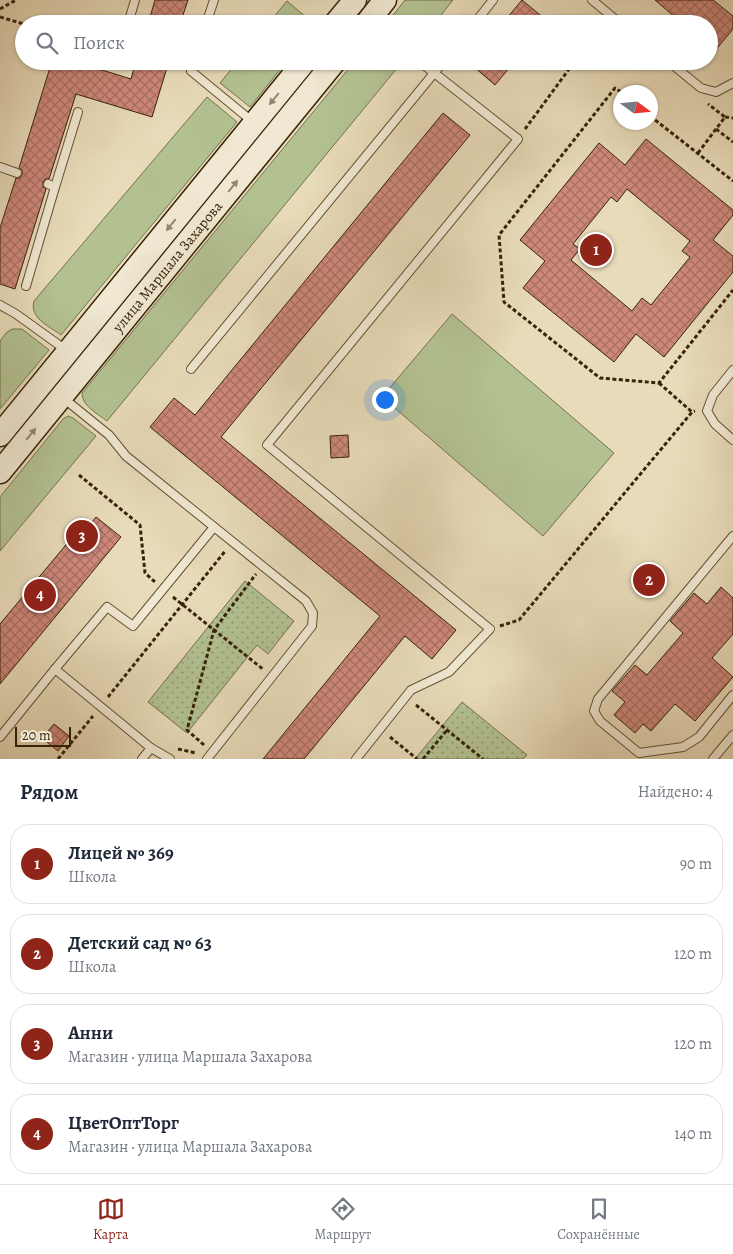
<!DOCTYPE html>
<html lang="ru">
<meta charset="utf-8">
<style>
body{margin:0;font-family:Alegreya,serif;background:#f2f2f3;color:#1f2937}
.compass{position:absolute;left:613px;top:85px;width:45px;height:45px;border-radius:50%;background:#fff;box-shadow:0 1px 4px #0004;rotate:105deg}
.scale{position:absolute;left:15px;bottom:12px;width:56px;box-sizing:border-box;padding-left:5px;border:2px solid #372409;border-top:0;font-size:14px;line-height:18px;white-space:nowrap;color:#372409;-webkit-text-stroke:4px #f0e8d2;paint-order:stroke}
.you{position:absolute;left:384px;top:399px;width:18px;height:18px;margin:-12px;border:4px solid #fff;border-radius:50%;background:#1a73e8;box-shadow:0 0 0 8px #1a73e833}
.badge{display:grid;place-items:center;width:32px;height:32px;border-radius:50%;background:#8f2418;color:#fff;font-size:16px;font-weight:700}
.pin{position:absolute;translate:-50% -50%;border:2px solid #fff;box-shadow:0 1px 5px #0006}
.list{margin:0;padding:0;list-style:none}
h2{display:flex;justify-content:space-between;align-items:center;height:65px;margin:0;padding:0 20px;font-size:21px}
h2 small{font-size:16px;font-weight:400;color:#747a83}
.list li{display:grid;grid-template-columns:32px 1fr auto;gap:15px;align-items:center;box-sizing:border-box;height:80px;margin:0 10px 10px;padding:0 10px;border:1px solid #e0e1e3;border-radius:20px}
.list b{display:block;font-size:19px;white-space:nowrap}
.list p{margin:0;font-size:16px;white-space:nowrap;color:#747a83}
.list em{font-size:16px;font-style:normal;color:#747a83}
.icon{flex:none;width:28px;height:28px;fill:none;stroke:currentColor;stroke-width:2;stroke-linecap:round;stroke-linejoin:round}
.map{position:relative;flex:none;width:733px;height:759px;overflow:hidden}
.search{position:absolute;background:#fff;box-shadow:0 1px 4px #0004;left:15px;right:15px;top:15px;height:55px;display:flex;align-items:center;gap:12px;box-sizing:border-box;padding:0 18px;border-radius:28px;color:#747a83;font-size:19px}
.sheet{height:425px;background:#fff}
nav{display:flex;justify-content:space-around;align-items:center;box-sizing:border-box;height:70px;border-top:1px solid #e0e1e3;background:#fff;font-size:14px;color:#747a83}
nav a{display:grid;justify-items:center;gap:2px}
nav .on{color:#8f2418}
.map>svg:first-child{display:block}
.green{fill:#b3c191;stroke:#75724d}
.park{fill:url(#park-dots);stroke:#75724d}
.building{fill:url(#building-cross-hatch);stroke:#372409;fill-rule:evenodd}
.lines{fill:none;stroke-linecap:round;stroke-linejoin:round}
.lane-casing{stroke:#635235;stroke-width:10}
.secondary-casing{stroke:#372409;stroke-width:25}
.path{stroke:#372409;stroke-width:3;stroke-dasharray:4 2.5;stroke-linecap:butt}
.lane{stroke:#f0e8d2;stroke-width:8}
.secondary{stroke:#f0e8d2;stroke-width:22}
.oneway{fill:#94866e}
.labels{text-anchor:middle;stroke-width:4.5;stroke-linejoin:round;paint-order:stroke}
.street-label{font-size:15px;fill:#372409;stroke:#f0e8d2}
</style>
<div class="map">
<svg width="733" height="759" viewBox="0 0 733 759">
<defs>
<pattern id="park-dots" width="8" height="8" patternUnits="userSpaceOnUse" patternTransform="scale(1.25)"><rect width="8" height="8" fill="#b3c191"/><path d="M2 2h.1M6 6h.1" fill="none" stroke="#929d75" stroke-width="1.8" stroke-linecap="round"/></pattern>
<pattern id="building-cross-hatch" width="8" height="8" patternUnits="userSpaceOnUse" patternTransform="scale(1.25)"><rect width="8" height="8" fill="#ce887b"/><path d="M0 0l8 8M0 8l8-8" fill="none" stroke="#a86f63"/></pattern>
</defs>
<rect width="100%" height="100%" fill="#e8dbb9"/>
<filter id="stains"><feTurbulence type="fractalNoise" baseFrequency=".004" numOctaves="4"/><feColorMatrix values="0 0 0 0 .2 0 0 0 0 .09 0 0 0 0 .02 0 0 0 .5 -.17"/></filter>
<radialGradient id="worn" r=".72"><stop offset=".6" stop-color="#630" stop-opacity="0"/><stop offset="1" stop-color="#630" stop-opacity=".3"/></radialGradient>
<g class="green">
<polygon points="405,0 453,0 434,24 391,24 390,19"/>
<polygon points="287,1 314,24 268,24"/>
<polygon points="238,61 287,61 250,107 220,83"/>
<path d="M355,61H403L107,421C98,414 82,406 82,393Z"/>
<path d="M207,97L237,122L61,335C49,326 29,318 34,301Z"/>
<polygon points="452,314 614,453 543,536 382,397"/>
<polygon points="12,329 22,329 49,350 0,409 0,341 6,333"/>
<polygon points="68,416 73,418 96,436 0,551 0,497 63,419"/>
</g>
<g class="park">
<polygon points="245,581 294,621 268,654 257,645 187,733 148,702"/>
<polygon points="462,702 527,755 523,759 415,759"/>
</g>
<g class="building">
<polygon points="155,0 188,0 180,24 148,24"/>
<polygon points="522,0 551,24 502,24"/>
<polygon points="655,0 713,0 733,16 733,29 709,58 709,24 683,24"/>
<polygon points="52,61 73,61 131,79 136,61 169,61 152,117 76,94 49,179 45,179 43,182 43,187 46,189 15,289 0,284 0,228 16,178 20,178 22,174 22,170 19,168"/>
<polygon points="467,61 515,61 495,85"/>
<polygon points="443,113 470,135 221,437 456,630 432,659 405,636 304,759 263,759 380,616 150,427 174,398 195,415"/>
<path d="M646,139L733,210V215L713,240L733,256V272L664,357L636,334L614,362L523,288L545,261L520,240L599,143L625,165ZM627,189L690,241L682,251L690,257L651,305L642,298L632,311L571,260L580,249L573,244L611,197L617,202Z"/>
<polygon points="348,435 349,457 331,458 330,436"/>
<polygon points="96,517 121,537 0,684 0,624 85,522 89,526"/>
<polygon points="721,587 733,598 733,634 712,658 733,677 695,721 675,704 651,731 643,724 635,733 614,715 625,702 612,691 635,665 647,675 683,633 670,621 694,593 707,604"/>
<polygon points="54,724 69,736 58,751 42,738"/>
</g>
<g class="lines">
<defs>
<g id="lane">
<polyline points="592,0 621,24"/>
<polyline points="128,24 135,0"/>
<polyline points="206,24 214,0"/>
<polyline points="474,24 493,0"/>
<polyline points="194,61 191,71 253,122"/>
<polyline points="668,61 701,88 716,92 733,83"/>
<polyline points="0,167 17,173"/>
<polyline points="48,184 55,187 78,112"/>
<polyline points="26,286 55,187"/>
<polyline points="0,305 16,314 66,350"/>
<polyline points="191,369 444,61"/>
<polyline points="733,370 713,395 707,411 715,424 733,440"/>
<polyline points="62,397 109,435 126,456 306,601 313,613 312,626 207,759"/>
<polyline points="733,536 598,699 594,711 600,721 639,753 683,747 699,737 733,695"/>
<polyline points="55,669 107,607 133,626 214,527"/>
<polyline points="0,737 55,669 151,748 170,759"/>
<polyline points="142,759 151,748"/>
<polyline points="356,759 411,690 449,672 490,629 267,445 518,139 419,61"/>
<polyline points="713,759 733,735"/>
</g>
<g id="secondary">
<polyline points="335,24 355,0"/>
<polyline points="366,24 385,0"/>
<polyline points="0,435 305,61"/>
<path id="s1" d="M0,472L335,61"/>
</g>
</defs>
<use href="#lane" class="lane-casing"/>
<use href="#secondary" class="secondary-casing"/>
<g class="path">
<polyline points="0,9 16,0"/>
<polyline points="0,17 24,24"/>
<polyline points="621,92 615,88 499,235 504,302 600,378 659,383 733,290"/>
<polyline points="650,116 733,181"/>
<polyline points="725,117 733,118"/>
<polyline points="525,129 575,61"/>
<polyline points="716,129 733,142"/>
<polyline points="698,153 725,117 708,104"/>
<polyline points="659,383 692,412"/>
<polyline points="79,475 140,525 145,573 155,582"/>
<polyline points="173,597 264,670"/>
<polyline points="500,626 519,620 692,412 695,411"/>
<polyline points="108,697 226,550"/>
<polyline points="416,705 483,759"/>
<polyline points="390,737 417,759"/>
<polyline points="204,745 187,730 214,630 256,574"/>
<polyline points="178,749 196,753"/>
<polyline points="58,759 93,716"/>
<polyline points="423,759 447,730"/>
</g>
<use href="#lane" class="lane"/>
<use href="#secondary" class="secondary"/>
</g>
<defs><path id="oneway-solid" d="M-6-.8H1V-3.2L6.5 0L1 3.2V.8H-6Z" transform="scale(1.25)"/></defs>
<g class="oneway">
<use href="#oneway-solid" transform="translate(274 99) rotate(129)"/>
<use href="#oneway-solid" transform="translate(233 186) rotate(-51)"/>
<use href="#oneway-solid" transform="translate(171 225) rotate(129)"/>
<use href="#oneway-solid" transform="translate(31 434) rotate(-51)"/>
</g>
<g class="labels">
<g class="street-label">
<text dy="5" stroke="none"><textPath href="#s1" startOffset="265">улица Маршала Захарова</textPath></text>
</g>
</g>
<rect width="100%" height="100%" filter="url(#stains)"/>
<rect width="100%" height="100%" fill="url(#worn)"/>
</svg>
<svg class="compass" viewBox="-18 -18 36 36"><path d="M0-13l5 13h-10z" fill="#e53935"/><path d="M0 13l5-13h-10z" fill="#747a83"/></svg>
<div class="scale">20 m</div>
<div class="you"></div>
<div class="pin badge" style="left:596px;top:250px">1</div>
<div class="pin badge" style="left:649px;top:580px">2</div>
<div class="pin badge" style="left:82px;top:536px">3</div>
<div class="pin badge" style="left:40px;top:595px">4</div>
<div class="search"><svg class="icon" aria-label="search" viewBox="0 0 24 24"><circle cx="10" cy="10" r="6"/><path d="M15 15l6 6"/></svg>Поиск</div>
</div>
<section class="sheet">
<h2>Рядом<small>Найдено: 4</small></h2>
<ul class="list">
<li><span class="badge">1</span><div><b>Лицей № 369</b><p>Школа</p></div><em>90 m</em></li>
<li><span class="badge">2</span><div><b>Детский сад № 63</b><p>Школа</p></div><em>120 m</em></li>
<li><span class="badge">3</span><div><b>Анни</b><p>Магазин · улица Маршала Захарова</p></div><em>120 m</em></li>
<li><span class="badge">4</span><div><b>ЦветОптТорг</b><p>Магазин · улица Маршала Захарова</p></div><em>140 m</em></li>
</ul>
</section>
<nav>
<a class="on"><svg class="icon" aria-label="map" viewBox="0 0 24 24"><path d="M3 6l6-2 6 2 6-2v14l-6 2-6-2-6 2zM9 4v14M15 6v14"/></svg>Карта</a>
<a><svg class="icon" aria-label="directions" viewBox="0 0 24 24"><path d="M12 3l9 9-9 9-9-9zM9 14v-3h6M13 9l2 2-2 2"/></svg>Маршрут</a>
<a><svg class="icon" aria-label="saved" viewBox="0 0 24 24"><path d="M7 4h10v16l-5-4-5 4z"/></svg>Сохранённые</a>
</nav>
